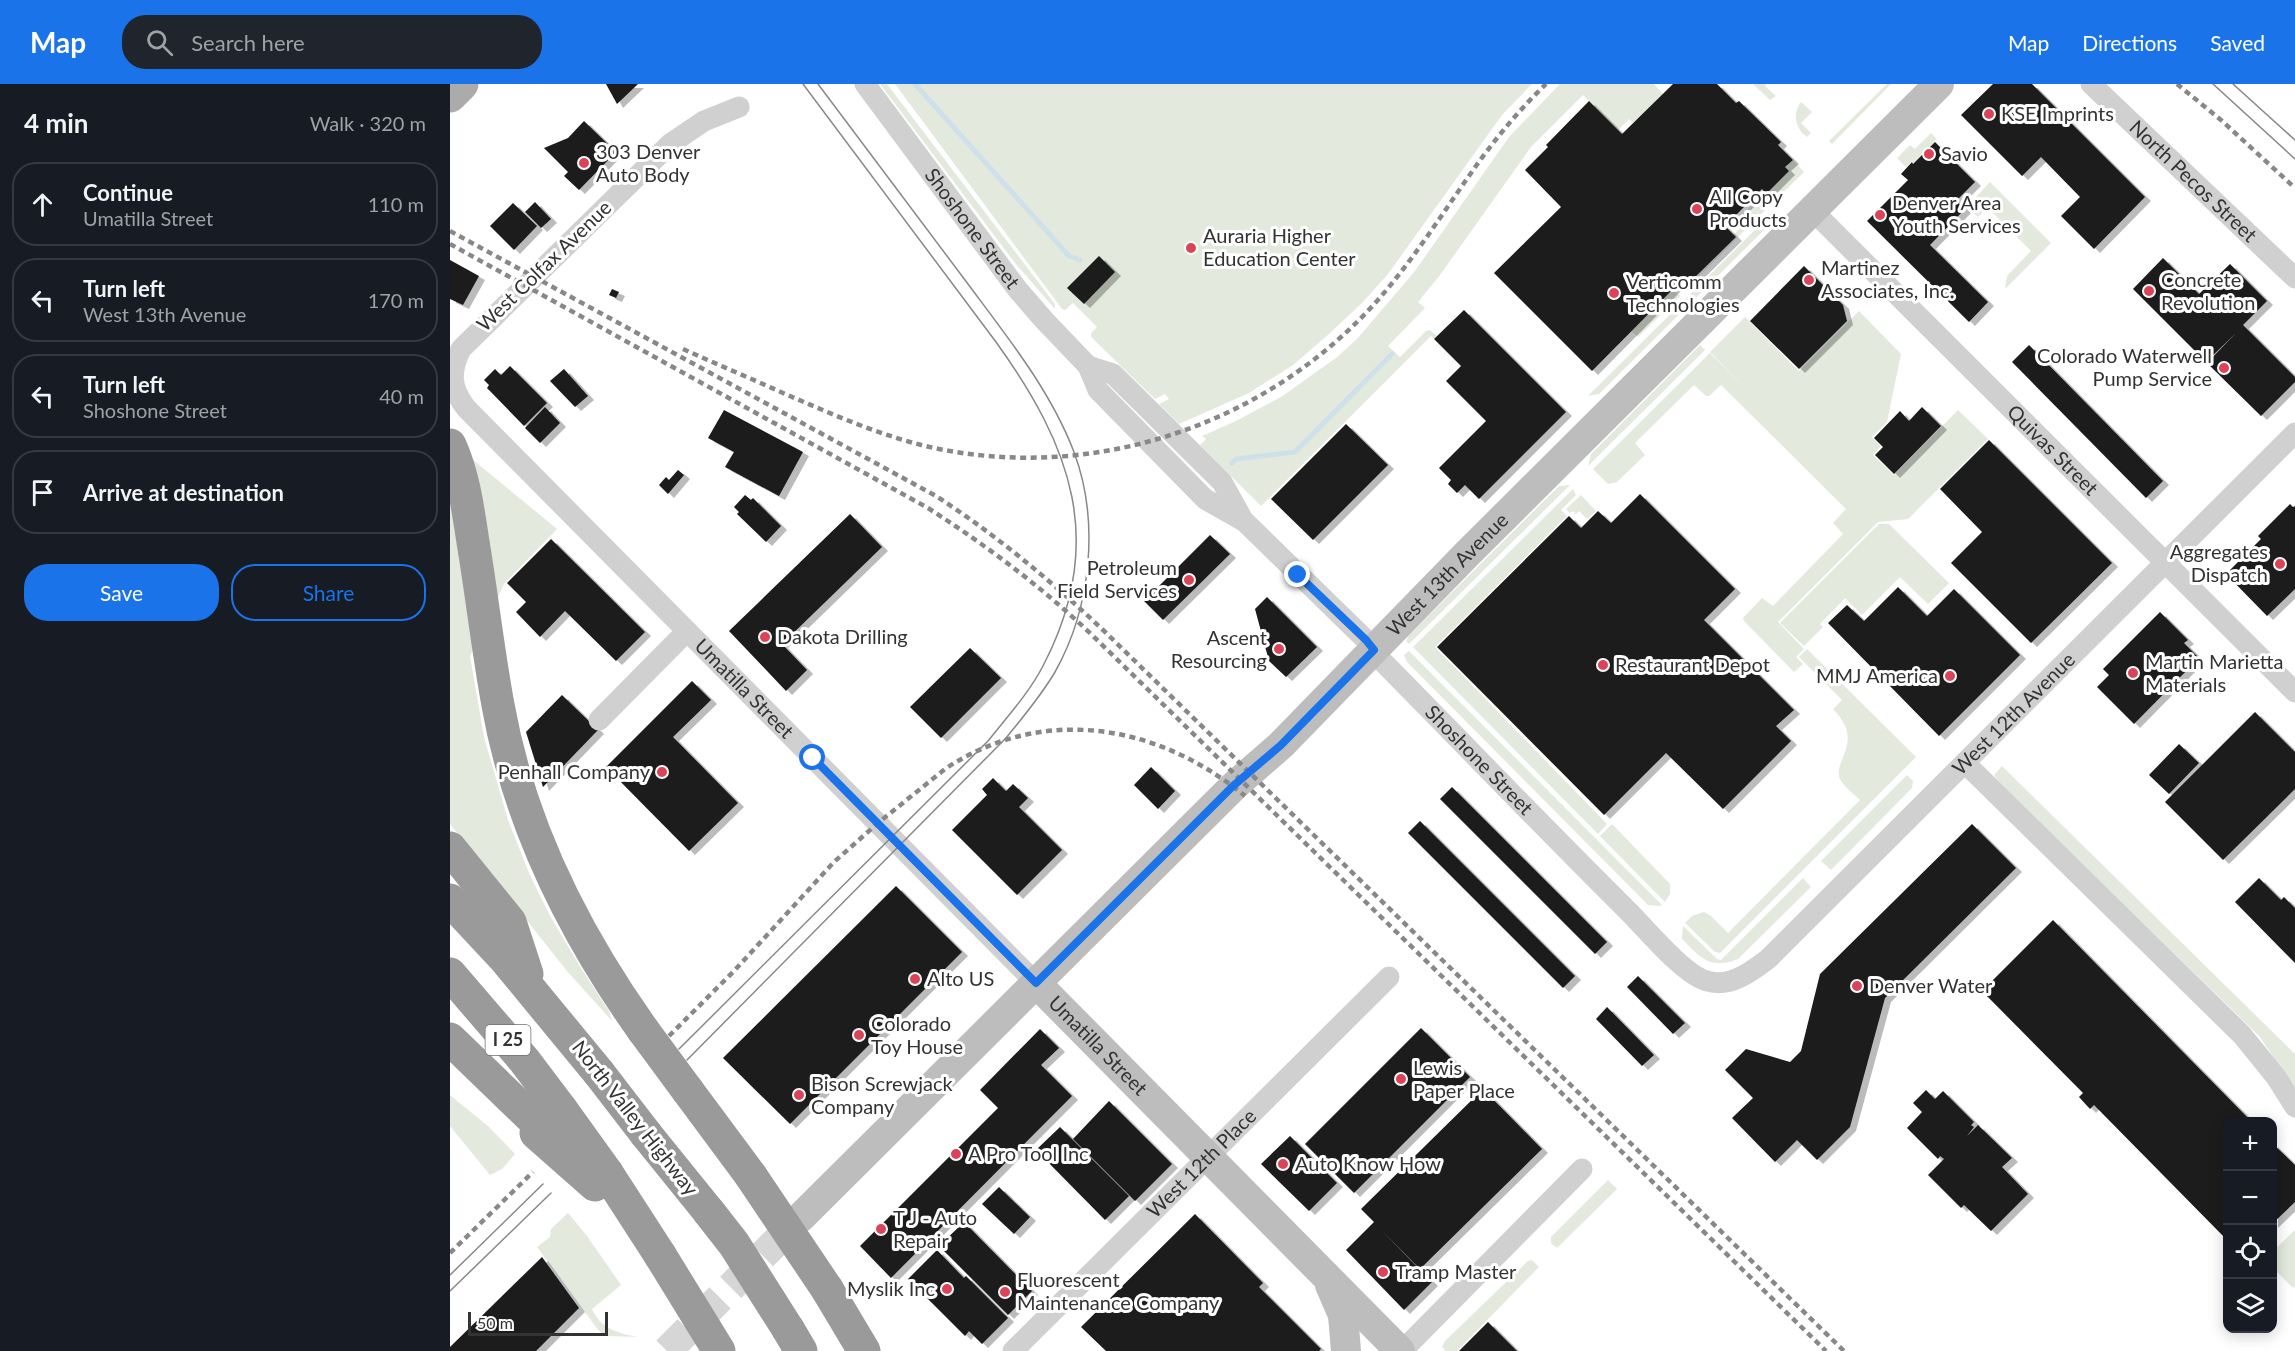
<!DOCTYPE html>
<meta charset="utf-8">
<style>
body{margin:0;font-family:Lato,sans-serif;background:#20242c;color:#f1f3f6}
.controls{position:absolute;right:18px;bottom:18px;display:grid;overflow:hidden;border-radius:12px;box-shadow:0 3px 15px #0003}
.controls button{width:54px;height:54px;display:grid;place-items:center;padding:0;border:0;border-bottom:2px solid #363941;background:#171b24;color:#f1f3f6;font:30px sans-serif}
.scale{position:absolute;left:18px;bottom:15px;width:140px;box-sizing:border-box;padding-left:6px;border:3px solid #333;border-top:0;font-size:16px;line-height:21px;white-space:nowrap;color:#333;-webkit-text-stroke:4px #fff;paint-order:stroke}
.stop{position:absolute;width:18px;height:18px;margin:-14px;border:4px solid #1a73e8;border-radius:50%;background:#fff}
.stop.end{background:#1a73e8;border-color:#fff;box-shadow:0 2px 6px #0008}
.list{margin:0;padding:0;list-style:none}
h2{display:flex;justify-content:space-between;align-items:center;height:78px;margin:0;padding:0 24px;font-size:26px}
h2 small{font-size:20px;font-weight:400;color:#9ea1a6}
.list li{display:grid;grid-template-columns:39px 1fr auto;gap:18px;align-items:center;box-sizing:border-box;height:84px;margin:0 12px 12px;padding:0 12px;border:2px solid #363941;border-radius:24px}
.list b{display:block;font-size:22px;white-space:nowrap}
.list p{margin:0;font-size:20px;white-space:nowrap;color:#9ea1a6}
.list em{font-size:20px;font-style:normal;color:#9ea1a6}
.actions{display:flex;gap:12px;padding:18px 24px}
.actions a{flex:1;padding:14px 0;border:2px solid #1a73e8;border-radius:24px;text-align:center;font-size:21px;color:#1a73e8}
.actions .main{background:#1a73e8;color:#fff}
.icon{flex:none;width:33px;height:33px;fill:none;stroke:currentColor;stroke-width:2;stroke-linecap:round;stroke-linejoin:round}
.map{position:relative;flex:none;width:1845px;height:1267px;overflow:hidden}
header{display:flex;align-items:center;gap:36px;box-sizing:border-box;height:84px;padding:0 30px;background:#1a73e8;color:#fff}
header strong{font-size:28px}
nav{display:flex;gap:33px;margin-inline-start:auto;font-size:21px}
.search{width:420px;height:54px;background:#20242c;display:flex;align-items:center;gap:15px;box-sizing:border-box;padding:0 21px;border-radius:24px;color:#9ea1a6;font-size:22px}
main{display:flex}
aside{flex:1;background:#171b24}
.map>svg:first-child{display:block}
.green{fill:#e3e9dd}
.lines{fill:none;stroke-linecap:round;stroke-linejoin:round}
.stream{stroke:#cee1ea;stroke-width:5}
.building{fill:#1a1a1a;filter:url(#shadow)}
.secondary-tunnel{stroke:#d6d6d6;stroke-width:30;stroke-dasharray:30 15;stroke-linecap:butt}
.street{stroke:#d0d0d0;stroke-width:21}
.secondary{stroke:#bdbdbd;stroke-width:30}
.primary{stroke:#ababab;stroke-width:33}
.highway{stroke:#9a9a9a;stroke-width:33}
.tram{stroke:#888;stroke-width:1.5}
.rail{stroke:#888;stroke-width:4.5;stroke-dasharray:6 4.5;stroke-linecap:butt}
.highway-bridge{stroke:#9a9a9a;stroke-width:33}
.route{stroke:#1a73e8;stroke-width:8}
.poi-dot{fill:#db4458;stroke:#fff;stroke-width:2}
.labels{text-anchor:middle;stroke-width:6;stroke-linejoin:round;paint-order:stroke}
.shield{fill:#fff;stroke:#707070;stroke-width:1.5}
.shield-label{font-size:18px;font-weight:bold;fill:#333}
.poi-label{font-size:20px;fill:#333;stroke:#fff;text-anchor:start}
.street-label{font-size:20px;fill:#333;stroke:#fff}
</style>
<header>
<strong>Map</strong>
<div class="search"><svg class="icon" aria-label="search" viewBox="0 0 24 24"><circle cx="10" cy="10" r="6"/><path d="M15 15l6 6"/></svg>Search here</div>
<nav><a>Map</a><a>Directions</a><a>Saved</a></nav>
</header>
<main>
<aside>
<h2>4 min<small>Walk · 320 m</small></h2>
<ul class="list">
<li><svg class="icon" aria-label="ahead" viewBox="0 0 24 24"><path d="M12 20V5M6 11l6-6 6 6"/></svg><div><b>Continue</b><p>Umatilla Street</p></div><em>110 m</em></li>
<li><svg class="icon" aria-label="left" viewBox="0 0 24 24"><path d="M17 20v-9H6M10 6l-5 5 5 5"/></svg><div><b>Turn left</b><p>West 13th Avenue</p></div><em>170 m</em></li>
<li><svg class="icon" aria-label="left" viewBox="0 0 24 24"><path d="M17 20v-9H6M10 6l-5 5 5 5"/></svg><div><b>Turn left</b><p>Shoshone Street</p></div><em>40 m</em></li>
<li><svg class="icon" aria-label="arrive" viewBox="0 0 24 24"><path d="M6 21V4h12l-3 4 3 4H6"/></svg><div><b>Arrive at destination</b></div></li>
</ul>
<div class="actions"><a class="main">Save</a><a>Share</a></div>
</aside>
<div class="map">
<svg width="1845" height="1267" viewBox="0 0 1845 1267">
<defs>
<filter id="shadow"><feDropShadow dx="6" dy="4" stdDeviation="0" flood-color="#0004"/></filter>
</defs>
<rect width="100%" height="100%" fill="#fff"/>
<g class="green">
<polygon points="430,0 437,0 605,220 605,225 565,179"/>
<polygon points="445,0 1082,0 1052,31 938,190 913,218 879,250 843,281 799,309 729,340 709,320 719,315 715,310 705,315 641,253 641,249 647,243 623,219 615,226 612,225"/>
<polygon points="1110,0 1204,0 1213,10 1183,39 1179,35 1168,46 1133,11 1081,63 990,191 968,218 975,224 938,262 950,273 976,247 980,246 987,252 984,255 981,252 811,422 750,361 756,355 752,352 786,337 831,313 886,274 907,255 965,187 1059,53"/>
<polygon points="1303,0 1316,0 1315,2 1326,12 1320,16"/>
<polygon points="1437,0 1441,0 1382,60 1379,57"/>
<path d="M1351,18L1362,28L1351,39L1361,49L1357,53C1345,44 1342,30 1351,18Z"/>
<polygon points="1481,49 1487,55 1463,79 1462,77 1456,83 1447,74 1460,61 1465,65"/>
<polygon points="1343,76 1354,88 1298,143 1289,134 1339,87 1335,83"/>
<polygon points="1540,98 1601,159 1555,205 1557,192 1581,167 1537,123 1528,133 1522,127 1526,113"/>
<polygon points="1317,134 1322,138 1149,310 1138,312"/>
<polygon points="1291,143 1295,146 1233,208 1226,202 1232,196 1238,201 1285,154 1283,151"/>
<polygon points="1223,205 1230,212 1188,253 1181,247"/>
<polygon points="1409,227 1451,270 1437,338 1422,353 1431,362 1423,371 1444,391 1508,326 1538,355 1458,435 1428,438 1328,538 1354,565 1346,573 1353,580 1344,588 1294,537 1293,534 1312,514 1323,522 1393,450 1383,439 1396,425 1271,301 1259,312 1256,312 1244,301 1185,359 1195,371 1167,398 1158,400 1143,385 1260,269 1298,307 1260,268 1295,233 1349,287"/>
<polygon points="1250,261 1255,266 1138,382 1141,370"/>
<polygon points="0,357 107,445 54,500 20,572 34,653 58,736 79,789 99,830 129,881 159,927 162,937 117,887 0,740"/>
<polygon points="1120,401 959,560 956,557 959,551 1109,402"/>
<polygon points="1123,405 1126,411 1111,426 1117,432 985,563 1157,740 1148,750 963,563"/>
<polygon points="1131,411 1146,427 1137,435 1129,427 1126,430 1123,427 1120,429 1116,425"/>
<polygon points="1429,440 1439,440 1499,499 1478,520 1450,493 1412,531 1395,514 1370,540 1373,543 1354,562 1330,539"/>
<path d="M1357,565L1466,673L1270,869L1265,868L1235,839L1242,832L1254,828L1261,832L1278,849L1410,716C1404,710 1394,703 1390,695C1382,676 1416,658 1383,625L1392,616L1349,573Z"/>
<polygon points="959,567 1212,821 1211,822 1198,821 957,578 954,571"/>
<polygon points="1552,682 1845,970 1845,1006 1810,953 1548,697 1544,691"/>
<polygon points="1457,691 1463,697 1462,704 1381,786 1371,777"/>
<polygon points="1162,740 1220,800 1220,810 1215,818 1150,752"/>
<path d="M1353,794L1361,803L1288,875C1260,886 1251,874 1232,855L1233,842L1267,875L1271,876Z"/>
<polygon points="0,1011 39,1043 65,1070 52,1085 40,1091 0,1042"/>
<polygon points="1158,1096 1167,1105 1107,1164 1101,1159 1101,1153"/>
<path d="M118,1129L137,1152L171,1201L142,1225C151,1245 169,1250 190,1253L156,1252L149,1247L87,1163L100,1153L101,1145Z"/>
<polygon points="1845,1146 1845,1202 1843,1204 1823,1184 1822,1168"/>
<polygon points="1082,1176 1089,1183 1007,1267 996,1267 992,1263 995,1257 1078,1177"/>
</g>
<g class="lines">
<g class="stream">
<polyline points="465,0 619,172 630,176"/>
<polyline points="782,379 786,375 845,368 942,270"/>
</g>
</g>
<g class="building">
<polygon points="156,0 188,0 167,20"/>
<polygon points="1223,0 1267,0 1286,19 1289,17 1331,58 1328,61 1343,76 1335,83 1339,87 1316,110 1312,105 1275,142 1286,153 1237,201 1232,196 1142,287 1044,189 1111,123 1075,86 1098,63 1096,61 1139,17 1172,50"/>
<polygon points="1543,0 1582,0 1695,113 1644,165 1611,132 1630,113 1591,73 1572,92 1511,31"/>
<polygon points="134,37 166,68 129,106 114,92 118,88 94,64 118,54"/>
<polygon points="1485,58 1525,98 1506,117 1515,125 1480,161 1538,218 1519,238 1417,137 1458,96 1451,90 1462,78 1463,80"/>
<polygon points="85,118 101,135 91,144 75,128"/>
<polygon points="63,119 87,142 64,166 40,142"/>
<polygon points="649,172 665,188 634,220 617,204"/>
<polygon points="1713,174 1749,210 1780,180 1817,217 1793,241 1845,293 1845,298 1811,332 1757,279 1786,249 1756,278 1683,205"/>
<polygon points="0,176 29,192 13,221 0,215"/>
<polygon points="1354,182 1393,221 1397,237 1349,285 1300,237"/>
<polygon points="162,205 169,208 166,214 159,211"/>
<polygon points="1014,226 1116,328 1029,415 1015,401 1007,409 998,400 1001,396 989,384 1036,337 996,297 1011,282 984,255"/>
<polygon points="1579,261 1713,397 1696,414 1562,278"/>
<polygon points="60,282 97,319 74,342 37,304 39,301 34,296 45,285 51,291"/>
<polygon points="114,285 138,312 125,323 100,297"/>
<polygon points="95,323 110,339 90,359 75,344"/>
<polygon points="1472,323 1491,342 1444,390 1425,371 1433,363 1424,354 1450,327 1459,337"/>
<polygon points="274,326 353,368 329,412 275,383 284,368 258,354"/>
<polygon points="896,340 938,381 863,456 821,415"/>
<polygon points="1539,356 1662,479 1581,559 1501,479 1532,448 1490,405"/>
<polygon points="228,386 234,391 218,410 209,401 216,393 219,396"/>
<polygon points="1190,410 1285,505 1254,536 1344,626 1326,642 1341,657 1273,725 1216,669 1154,731 987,563 1119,432 1131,444 1148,427 1161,439"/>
<polygon points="295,411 301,416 303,414 331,442 316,458 287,430 289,428 284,423"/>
<polygon points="1840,420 1843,423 1845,422 1845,505 1817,532 1776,490 1811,455 1808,452"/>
<polygon points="400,430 432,463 332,560 357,586 336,607 279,547"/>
<polygon points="760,451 780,470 713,536 694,517"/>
<polygon points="101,455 195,548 166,577 115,527 90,553 66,528 76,518 57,499"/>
<polygon points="1448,503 1477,532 1504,505 1570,571 1489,652 1378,539 1397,521 1414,537"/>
<polygon points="817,513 867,563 836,593 819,577 805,525"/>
<polygon points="1710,528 1738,556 1734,559 1749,574 1684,640 1647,603 1659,591 1653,585"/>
<polygon points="520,564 551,594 491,654 460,623"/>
<polygon points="242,597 261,616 223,653 288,719 239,767 156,683"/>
<polygon points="112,611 148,646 93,703 76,648"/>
<polygon points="1805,628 1845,668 1845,705 1773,776 1715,718"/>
<polygon points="1729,660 1749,679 1719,710 1699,691"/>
<polygon points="701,683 725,707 708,725 684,701"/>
<polygon points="543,694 556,707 563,700 578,714 569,723 612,766 567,811 502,746 537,711 532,705"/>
<polygon points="1002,703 1157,858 1145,870 990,715"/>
<polygon points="970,737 1125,892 1113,904 958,749"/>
<polygon points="1522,740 1566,784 1435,914 1400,1043 1367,1076 1347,1056 1325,1078 1282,1034 1303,1014 1275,986 1296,965 1340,978 1351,967 1370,890"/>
<polygon points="1809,794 1831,816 1834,813 1845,824 1845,879 1785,818"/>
<polygon points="446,802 512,868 340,1040 273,974"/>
<polygon points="1603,836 1802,1038 1778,1038 1778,1157 1644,1021 1640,1025 1629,1013 1633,1009 1532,907"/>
<polygon points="1188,892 1235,939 1223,950 1177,903"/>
<polygon points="1157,923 1204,971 1192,982 1146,935"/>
<polygon points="971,944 1020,993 904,1109 855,1060"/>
<polygon points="590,945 609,964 591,981 622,1012 441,1194 410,1162 548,1024 530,1006"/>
<polygon points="1033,1005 1092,1065 970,1185 931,1146 982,1198 954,1226 896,1166 924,1138 911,1125"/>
<polygon points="1476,1006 1485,1015 1493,1007 1524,1038 1521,1041 1524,1043 1517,1052 1528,1041 1562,1074 1552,1083 1578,1110 1541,1147 1514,1121 1511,1124 1478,1091 1494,1075 1490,1072 1488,1075 1457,1044 1472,1028 1463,1019"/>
<polygon points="659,1017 722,1080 685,1117 623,1055"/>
<polygon points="610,1043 679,1112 655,1136 586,1066"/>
<polygon points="840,1052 887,1099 859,1127 811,1080"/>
<polygon points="1822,1059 1845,1081 1845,1118 1822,1140"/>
<polygon points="549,1103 580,1133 564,1150 532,1120"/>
<polygon points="745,1130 813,1199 809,1203 871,1265 869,1267 656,1267 631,1243"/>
<polygon points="514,1138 582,1207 558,1231 489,1162"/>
<polygon points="487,1166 514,1194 516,1192 558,1234 532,1260 519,1247 515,1252 458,1195"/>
<polygon points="92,1173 129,1224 86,1267 0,1267 0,1263"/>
<polygon points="1038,1238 1067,1267 1009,1267"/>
</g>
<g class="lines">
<polyline class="secondary-tunnel" points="217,1267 352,1132"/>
<g class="street">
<path id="s1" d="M415,0L568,206L594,236L638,282L648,306L755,415L792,436"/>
<path id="s2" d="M1641,0L1845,194"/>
<path id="s3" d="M289,23L254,37L220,60L11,265C0,287 0,303 16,324L586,899"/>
<path id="s4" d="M1362,126L1845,608"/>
<path id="s5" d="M638,282L663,290L772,398L793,436L916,556L933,578C1015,661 1096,746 1179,828C1197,846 1234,891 1257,897C1280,904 1301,888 1318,875L1845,349"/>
<polyline points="149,636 237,547"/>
<polyline points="1515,679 1792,951 1826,993 1845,1023"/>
<path id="s6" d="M563,1267L939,893"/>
<polyline points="952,1267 1132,1085"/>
</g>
<g class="secondary">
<path id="s7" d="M586,899L950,1267"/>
<path id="s8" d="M352,1132L784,702L831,661L1017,470L1489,0"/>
<polyline points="880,1201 893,1231 896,1267"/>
</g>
<polyline class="primary" points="0,12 12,0"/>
<g class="highway">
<path d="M0,361C14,392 18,426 23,458C32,512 38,567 48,621C69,739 124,849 193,946"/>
<polyline points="0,764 60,838 77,890"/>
<polyline points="0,816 55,875 149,989"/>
<polyline points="0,890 74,976 111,1025"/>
<polyline points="0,955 92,1044"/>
<polyline points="238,1007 301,1092"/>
<polyline points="196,1050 259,1128"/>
<polyline points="157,1089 210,1171"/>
<polyline points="377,1205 414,1267"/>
<polyline points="338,1245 351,1267"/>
</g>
<g class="tram">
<polyline points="1763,0 1845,75"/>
<polyline points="1783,0 1845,56"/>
<path d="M229,965L538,657C557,633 580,608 594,580C657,458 621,362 546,258L353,0"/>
<path d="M237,976L556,654C573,633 591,612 605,588C641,524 650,438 624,368C600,305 555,250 515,196C466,131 417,65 368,0"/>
<polyline points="0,1191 93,1100"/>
<polyline points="0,1207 101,1109"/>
</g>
<g class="rail">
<polyline points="1727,0 1771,36 1845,104"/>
<path d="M0,147L486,412C546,451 600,496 652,545L1394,1267"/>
<path d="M0,160L478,424C537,462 592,503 642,551L1376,1267"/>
<path d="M233,265C266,280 300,294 333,309C384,331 435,354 489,365C650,397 818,339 927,217C966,173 997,122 1031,75C1051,48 1072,23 1096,0"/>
<path d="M219,952L284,887L384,778L428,739L495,685C593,620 708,640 795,712"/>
<polyline points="0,1169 83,1088"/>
</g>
<g class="highway-bridge">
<polyline points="193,946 238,1007"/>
<polyline points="149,989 196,1050"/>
<polyline points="111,1025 157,1089"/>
<polyline points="86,1049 145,1101"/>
<polyline points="301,1092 377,1205"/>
<polyline points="259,1128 284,1160 338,1245"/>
<polyline points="210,1171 269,1267"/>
</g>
</g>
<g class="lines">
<polyline class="route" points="363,674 586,899 783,702 831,661 924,566 916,556 848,491"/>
</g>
<g class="poi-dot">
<circle cx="1539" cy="30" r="6"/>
<circle cx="1479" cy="70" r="6"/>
<circle cx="134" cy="79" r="6"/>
<circle cx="1247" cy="125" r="6"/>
<circle cx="1430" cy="131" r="6"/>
<circle cx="741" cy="164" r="6"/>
<circle cx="1359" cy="196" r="6"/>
<circle cx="1699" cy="207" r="6"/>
<circle cx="1164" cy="209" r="6"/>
<circle cx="1774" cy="284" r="6"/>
<circle cx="1830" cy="480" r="6"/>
<circle cx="739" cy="496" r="6"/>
<circle cx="315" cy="553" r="6"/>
<circle cx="829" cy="565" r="6"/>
<circle cx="1153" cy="581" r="6"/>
<circle cx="1683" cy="589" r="6"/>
<circle cx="1500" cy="592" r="6"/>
<circle cx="212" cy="688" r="6"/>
<circle cx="465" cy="895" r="6"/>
<circle cx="1407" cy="902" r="6"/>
<circle cx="409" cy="951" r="6"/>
<circle cx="951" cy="995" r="6"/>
<circle cx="349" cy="1011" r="6"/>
<circle cx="506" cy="1070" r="6"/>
<circle cx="833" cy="1080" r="6"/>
<circle cx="431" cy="1145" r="6"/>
<circle cx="933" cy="1188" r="6"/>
<circle cx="497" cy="1205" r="6"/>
<circle cx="555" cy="1208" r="6"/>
</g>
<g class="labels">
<rect class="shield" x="35.5" y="941" width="45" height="30" rx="4.5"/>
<g class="shield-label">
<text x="58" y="962">I 25</text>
</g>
<g class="poi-label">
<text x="1551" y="37">KSE Imprints</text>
<text x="146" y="75">303 Denver<tspan x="146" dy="23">Auto Body</tspan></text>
<text x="1491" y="77">Savio</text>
<text x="1259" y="120">All Copy<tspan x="1259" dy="23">Products</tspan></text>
<text x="1442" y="126">Denver Area<tspan x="1442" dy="23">Youth Services</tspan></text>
<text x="753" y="159">Auraria Higher<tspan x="753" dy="23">Education Center</tspan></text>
<text x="1371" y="191">Martinez<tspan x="1371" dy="23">Associates, Inc.</tspan></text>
<text x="1711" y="203">Concrete<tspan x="1711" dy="23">Revolution</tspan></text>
<text x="1176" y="205">Verticomm<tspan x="1176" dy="23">Technologies</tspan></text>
<text x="1762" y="279" text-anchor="end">Colorado Waterwell<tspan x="1762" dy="23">Pump Service</tspan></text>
<text x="1818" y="475" text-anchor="end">Aggregates<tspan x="1818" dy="23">Dispatch</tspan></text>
<text x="727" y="491" text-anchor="end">Petroleum<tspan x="727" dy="23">Field Services</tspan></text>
<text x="327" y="560">Dakota Drilling</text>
<text x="817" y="561" text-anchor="end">Ascent<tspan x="817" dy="23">Resourcing</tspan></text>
<text x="1695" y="585">Martin Marietta<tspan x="1695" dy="23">Materials</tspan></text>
<text x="1165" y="588">Restaurant Depot</text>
<text x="1488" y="599" text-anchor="end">MMJ America</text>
<text x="200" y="695" text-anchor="end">Penhall Company</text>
<text x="477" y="902">Alto US</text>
<text x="1419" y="909">Denver Water</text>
<text x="421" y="947">Colorado<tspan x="421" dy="23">Toy House</tspan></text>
<text x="963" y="991">Lewis<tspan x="963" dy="23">Paper Place</tspan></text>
<text x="361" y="1007">Bison Screwjack<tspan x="361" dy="23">Company</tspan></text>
<text x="518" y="1077">A Pro Tool Inc</text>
<text x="845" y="1087">Auto Know How</text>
<text x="443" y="1141">T J - Auto<tspan x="443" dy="23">Repair</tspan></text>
<text x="945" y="1195">Tramp Master</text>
<text x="567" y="1203">Fluorescent<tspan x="567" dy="23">Maintenance Company</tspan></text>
<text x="485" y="1212" text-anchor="end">Myslik Inc</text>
</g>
<g class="street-label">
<text dy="7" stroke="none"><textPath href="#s2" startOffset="141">North Pecos Street</textPath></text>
<text dy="7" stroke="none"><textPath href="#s1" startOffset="180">Shoshone Street</textPath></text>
<text transform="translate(94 182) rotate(-44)" y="7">West Colfax Avenue</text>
<text dy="7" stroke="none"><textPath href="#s4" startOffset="340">Quivas Street</textPath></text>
<text dy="7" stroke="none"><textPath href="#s8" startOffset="910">West 13th Avenue</textPath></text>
<text dy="7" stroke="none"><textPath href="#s3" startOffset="830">Umatilla Street</textPath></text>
<text dy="7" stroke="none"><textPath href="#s5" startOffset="1293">West 12th Avenue</textPath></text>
<text dy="7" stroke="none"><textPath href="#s5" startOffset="560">Shoshone Street</textPath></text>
<text dy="7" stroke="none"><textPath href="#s7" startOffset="88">Umatilla Street</textPath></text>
<text transform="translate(185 1034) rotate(52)" y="7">North Valley Highway</text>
<text dy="7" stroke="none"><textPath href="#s6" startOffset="266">West 12th Place</textPath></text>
</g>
</g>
</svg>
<div class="controls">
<button>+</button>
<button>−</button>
<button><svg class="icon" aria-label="locate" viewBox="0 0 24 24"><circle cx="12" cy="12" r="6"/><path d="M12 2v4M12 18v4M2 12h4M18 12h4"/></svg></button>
<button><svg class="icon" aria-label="layers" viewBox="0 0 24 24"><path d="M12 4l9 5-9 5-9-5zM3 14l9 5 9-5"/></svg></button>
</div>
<div class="scale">50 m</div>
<div class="stop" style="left:363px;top:674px"></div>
<div class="stop end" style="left:848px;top:491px"></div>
</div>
</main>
